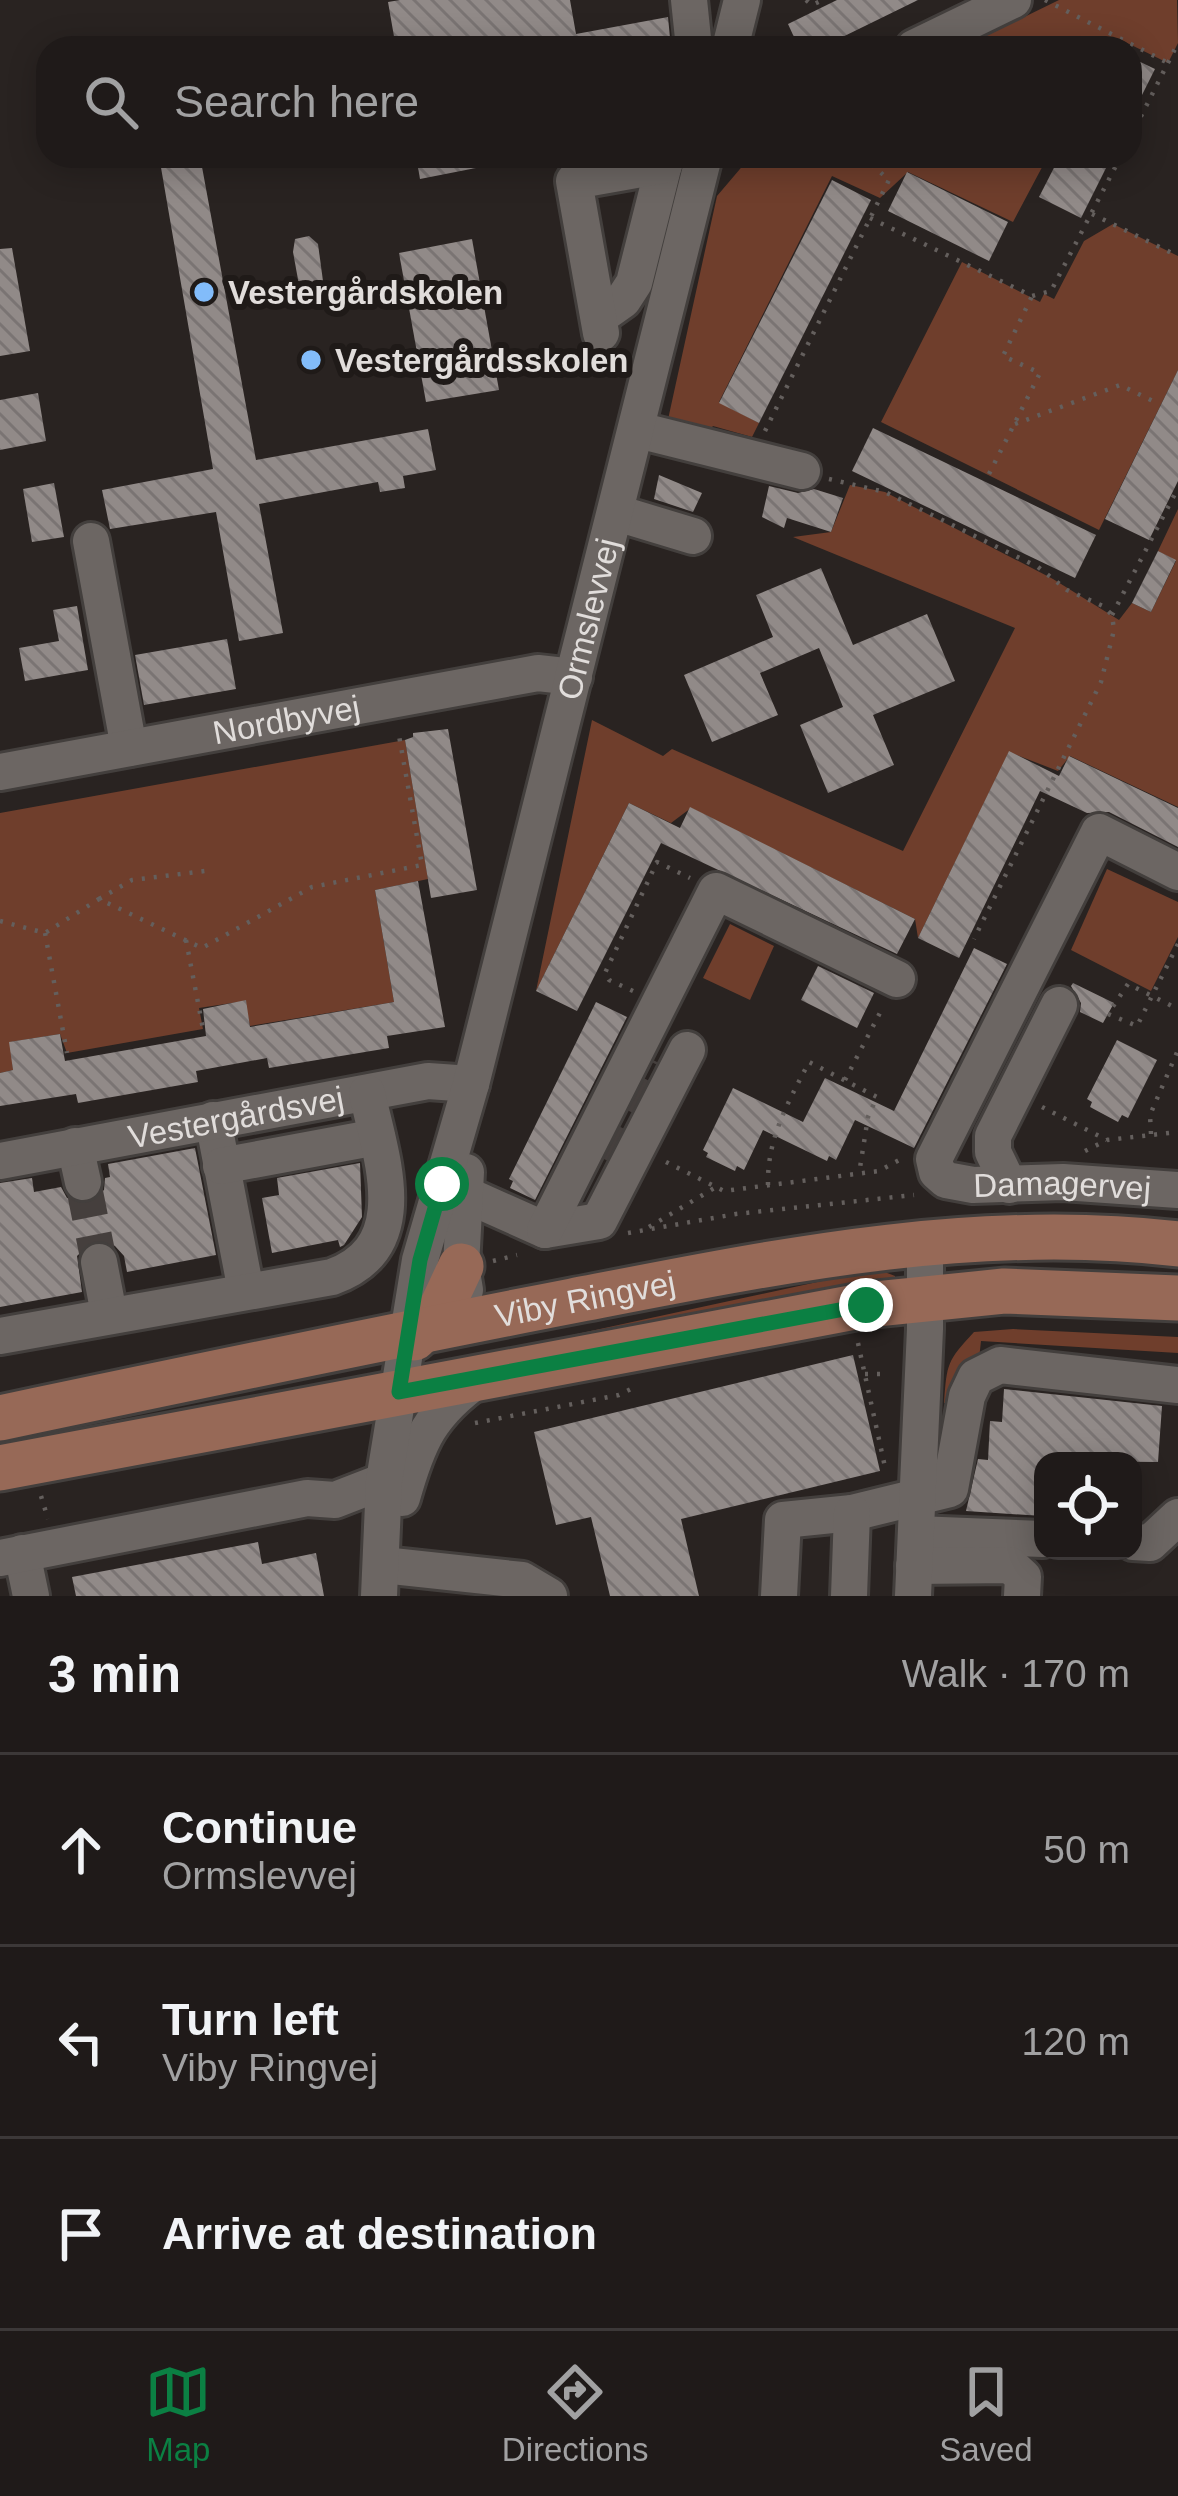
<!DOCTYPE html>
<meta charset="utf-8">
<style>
body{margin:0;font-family:Arial,sans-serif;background:#272322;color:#f1f3f6}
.controls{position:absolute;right:36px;bottom:36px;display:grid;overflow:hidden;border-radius:24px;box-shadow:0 6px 30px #0003}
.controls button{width:108px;height:108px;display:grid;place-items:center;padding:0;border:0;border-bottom:3px solid #3c3838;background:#1f1a19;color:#f1f3f6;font:60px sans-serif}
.stop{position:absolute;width:36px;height:36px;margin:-27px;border:9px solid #0b8043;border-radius:50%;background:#fff}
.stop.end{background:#0b8043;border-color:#fff;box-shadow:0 3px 12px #0008}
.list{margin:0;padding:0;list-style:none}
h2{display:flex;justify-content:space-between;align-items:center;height:156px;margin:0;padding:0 48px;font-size:51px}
h2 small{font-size:39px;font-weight:400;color:#a1a1a2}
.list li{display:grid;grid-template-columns:78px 1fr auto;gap:36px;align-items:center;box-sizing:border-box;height:192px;padding:0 48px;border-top:3px solid #3c3838}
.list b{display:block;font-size:45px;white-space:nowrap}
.list p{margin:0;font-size:39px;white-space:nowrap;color:#a1a1a2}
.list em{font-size:39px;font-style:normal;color:#a1a1a2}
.icon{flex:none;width:66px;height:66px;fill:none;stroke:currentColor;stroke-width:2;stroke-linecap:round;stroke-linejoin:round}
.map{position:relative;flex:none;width:1178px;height:1596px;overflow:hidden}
.search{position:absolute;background:#1f1a19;box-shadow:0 6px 30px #0003;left:36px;right:36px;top:36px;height:132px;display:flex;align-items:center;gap:30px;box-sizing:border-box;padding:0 42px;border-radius:36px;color:#a1a1a2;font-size:45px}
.sheet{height:732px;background:#1f1a19}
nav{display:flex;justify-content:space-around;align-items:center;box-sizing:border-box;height:168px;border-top:3px solid #3c3838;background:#1f1a19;font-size:33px;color:#a1a1a2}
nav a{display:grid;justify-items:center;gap:6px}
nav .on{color:#0b8043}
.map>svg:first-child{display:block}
.green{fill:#6f3e2c}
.building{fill:url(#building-back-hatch)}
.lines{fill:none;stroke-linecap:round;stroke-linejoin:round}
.minor-tunnel{stroke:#453f3d;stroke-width:36;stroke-dasharray:36 18;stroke-linecap:butt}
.minor-casing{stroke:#433f3d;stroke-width:42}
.major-casing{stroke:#433f3d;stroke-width:51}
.path{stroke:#645f5d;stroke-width:4.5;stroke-dasharray:3 9;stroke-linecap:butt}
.minor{stroke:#6c6663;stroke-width:36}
.major{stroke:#976957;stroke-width:45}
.route{stroke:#0b8043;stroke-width:15}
.poi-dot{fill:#82bcfa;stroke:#1f1a18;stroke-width:4.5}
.labels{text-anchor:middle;stroke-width:12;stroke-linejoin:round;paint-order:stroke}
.poi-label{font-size:33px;font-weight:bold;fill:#e1dddb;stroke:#1f1a18;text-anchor:start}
.street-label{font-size:33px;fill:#e1dddb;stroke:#1f1a18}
</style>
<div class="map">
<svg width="1178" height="1596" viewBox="0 0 1178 1596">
<defs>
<pattern id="building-back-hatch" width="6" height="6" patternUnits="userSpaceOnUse" patternTransform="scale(3)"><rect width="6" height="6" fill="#918a88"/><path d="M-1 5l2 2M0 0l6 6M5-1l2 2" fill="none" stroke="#7a7473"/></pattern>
</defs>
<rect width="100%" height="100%" fill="#292321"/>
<g class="green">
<polygon points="1059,0 1177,0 1178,43 1168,63 1119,39 1114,48 961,48"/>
<polygon points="751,156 1048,156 1013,222 908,172 880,198 832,176 719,402 759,423 752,437 713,426 707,433 667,424 717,196"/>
<polygon points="1113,224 1178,256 1178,370 1099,530 881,422 962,262 1040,302 1044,294 1054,299 1084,241"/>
<polygon points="850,485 885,492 1053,579 1119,620 1132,603 1151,612 1176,561 1158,551 1178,509 1178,807 1070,756 1058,771 1009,752 918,938 915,919 691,808 671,823 629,803 536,991 592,720 663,756 672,749 903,851 1015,628 793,537 831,532"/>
<polygon points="405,740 428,879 375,890 394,1002 250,1026 245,1001 199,1008 203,1029 67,1053 60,1034 10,1042 13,1070 0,1073 0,813"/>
<polygon points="1107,869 1178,902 1178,937 1151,991 1071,950"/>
<polygon points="730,924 774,946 750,1000 703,978"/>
<polygon points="877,1269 895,1276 895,1282 513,1354 512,1348"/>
<path d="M1013,1329L1178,1337V1353L981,1341L979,1359L949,1403H944C947,1363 947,1361 974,1332Z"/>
</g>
<g class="building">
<polygon points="400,0 570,0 576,34 668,17 671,48 396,48 388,2"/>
<polygon points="837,0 918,0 820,48 799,48 788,24"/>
<polygon points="1130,57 1155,69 1130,119"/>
<polygon points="159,156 200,156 256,460 428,429 436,470 403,476 405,488 380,492 378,482 259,504 283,633 239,641 216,512 110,529 102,490 213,469"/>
<polygon points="416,156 480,156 481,167 420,179"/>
<polygon points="1060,156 1112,156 1081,218 1039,197"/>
<polygon points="907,172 1008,222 989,261 888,211"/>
<polygon points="832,180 871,200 759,423 719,403"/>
<polygon points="309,236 318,244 323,281 320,291 308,294 299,285 293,252 295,239"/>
<polygon points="472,239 499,390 426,402 399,253"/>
<polygon points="12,248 30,351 0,356 0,249"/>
<polygon points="1178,370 1178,481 1149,540 1105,519"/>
<polygon points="38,393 46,441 0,450 0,400"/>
<polygon points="873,428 1096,535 1075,578 852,471"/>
<polygon points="659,475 702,493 693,512 654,499"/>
<polygon points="54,483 64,537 32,542 23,489"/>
<polygon points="769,486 798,493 814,489 843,498 831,532 787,518 784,528 762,517"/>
<polygon points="1158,551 1176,560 1151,612 1132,603"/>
<polygon points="821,568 853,645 927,614 955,681 873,715 894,765 828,793 800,725 843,707 819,648 760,673 778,715 712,742 684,675 773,637 756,595"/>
<polygon points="77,606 88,670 25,681 19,648 59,641 53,610"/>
<polygon points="227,639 236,689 144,705 135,655"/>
<polygon points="448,729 477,890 431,898 405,740 413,737 413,733"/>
<polygon points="1009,751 1059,776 1069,756 1178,808 1178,847 1109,812 1087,813 1040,791 959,958 918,938"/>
<polygon points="629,803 680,828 690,807 915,919 897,954 661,843 577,1011 536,991"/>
<polygon points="418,881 445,1027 387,1036 389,1048 269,1068 267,1058 196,1071 198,1082 78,1103 76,1094 0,1106 0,1073 13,1070 9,1042 60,1034 65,1061 206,1036 203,1009 246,1000 250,1027 394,1002 375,890"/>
<polygon points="974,948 1007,964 914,1148 855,1120 836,1160 829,1156 827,1161 763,1130 744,1170 737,1166 735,1171 706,1157 708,1153 703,1150 733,1088 803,1122 825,1078 894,1111"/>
<polygon points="818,966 874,993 857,1028 801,1000"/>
<polygon points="1073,983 1114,1003 1103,1023 1080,1012 1081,1003 1071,986"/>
<polygon points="596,1002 627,1017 535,1200 510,1188 513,1181 509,1179"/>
<polygon points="1117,1040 1157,1060 1128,1118 1122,1115 1118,1122 1090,1107 1092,1102 1087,1099"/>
<polygon points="195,1148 216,1255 127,1272 124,1256 115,1246 105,1240 94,1240 77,1256 82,1292 0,1307 0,1183 32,1178 34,1192 61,1187 67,1198 87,1204 104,1190 105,1178 110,1177 108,1164"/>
<polygon points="360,1163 362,1217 344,1245 340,1247 338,1240 272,1253 262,1198 279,1195 277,1178"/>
<polygon points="853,1355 880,1471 681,1519 699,1596 610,1596 591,1517 556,1525 534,1432"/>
<polygon points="1004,1389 1162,1406 1158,1462 1043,1461 1043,1516 966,1511 978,1459 988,1460 990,1421 1002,1422"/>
<polygon points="258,1542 262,1564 316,1553 324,1596 76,1596 72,1577"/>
</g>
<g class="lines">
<g class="minor-tunnel">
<polyline points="602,1158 651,1059"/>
<polyline points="83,1182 99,1262"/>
</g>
<defs>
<g id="minor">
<polyline points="689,0 694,48"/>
<polyline points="730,48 742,0"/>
<polyline points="914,48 1013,0"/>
<polyline points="599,317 623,300 634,283 666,156"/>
<polyline points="601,333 574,181 664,165"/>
<polyline points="638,430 802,471"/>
<polyline points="617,513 693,536"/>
<polyline points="91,541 129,748"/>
<path id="s1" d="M0,772L538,673L574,677"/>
<path id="s2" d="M1178,872L1099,832L934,1159L937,1172L946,1180L973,1185L1063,1182L1178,1190"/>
<polyline points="213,1120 246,1291"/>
<polyline points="75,1146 83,1182"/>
<path id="s3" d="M0,1161L428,1081L471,1084"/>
<polyline points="221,1166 377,1137"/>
<polyline points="442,1184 545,1230 599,1221 687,1050"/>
<polyline points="1009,1185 993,1152 993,1136 1059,1005"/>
<polyline points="545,1230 716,891 897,979"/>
<polyline points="99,1262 109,1314"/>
<polyline points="465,1290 461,1266 466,1172"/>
<path d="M0,1336L332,1277C416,1247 381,1158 367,1093"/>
<path d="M402,1498C418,1441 430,1413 480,1378"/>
<polyline points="916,1534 1043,1539"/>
<polyline points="1133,1542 1150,1543 1178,1517"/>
<polyline points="22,1553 31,1596"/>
<polyline points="0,1558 307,1498 335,1500 384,1481"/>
<polyline points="383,1565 522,1580 549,1596"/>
<polyline points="914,1566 1010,1565 1023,1577 1022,1596"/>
<path id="s4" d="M379,1596L384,1481L420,1260L471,1084L704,156"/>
<polyline points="779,1596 783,1520 852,1513 950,1489 967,1396 976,1377 1000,1365 1178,1385"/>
<polyline points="849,1596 852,1513"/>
<polyline points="913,1596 925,1329 925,1241"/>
</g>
<g id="major">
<polyline points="414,1338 439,1313 461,1266"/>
<path id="s5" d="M0,1418C190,1378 381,1338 572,1301C773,1262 973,1220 1178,1244"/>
<polyline points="0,1468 866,1305 1004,1291 1178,1298"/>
</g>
</defs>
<use href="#minor" class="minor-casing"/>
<use href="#major" class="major-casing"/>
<g class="path">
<polyline points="806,0 812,5 823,0"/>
<polyline points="1045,0 1168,63"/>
<polyline points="1130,138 1178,43"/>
<polyline points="1092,214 1178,256"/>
<polyline points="870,218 1032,296 1051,291 1121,156"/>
<polyline points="1015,424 1120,385 1157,403"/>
<polyline points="765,431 889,180 862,156"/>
<polyline points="989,474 1040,373 1003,356 1032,296"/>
<polyline points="829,479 885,492 1038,567 1067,590 1103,606 1112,615 1114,630 1101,682 974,939"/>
<polyline points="1112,615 1178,488"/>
<polyline points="99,899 132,880 205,871"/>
<polyline points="0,921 45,933 99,899 202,948 312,887 422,865 398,730"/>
<polyline points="45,933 67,1053"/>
<polyline points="186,940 203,1029"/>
<polyline points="1178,944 1137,1026 1108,1014 1128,984 1178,1009"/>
<polyline points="633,991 609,980 605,973 657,862 690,878"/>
<polyline points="845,1080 883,1007"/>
<polyline points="1042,1107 1107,1140"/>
<polyline points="1151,1134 1150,1115 1178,1050"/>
<polyline points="1085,1151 1107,1140 1178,1132"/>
<polyline points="666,1162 724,1191 879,1171 901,1159"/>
<path d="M768,1185C767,1138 788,1103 809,1062L877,1097L868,1117L859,1174"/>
<polyline points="649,1227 716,1187"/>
<polyline points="628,1233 736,1214 914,1195"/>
<polyline points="493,1261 517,1255"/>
<polyline points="858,1343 885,1467"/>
<polyline points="865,1374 889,1374"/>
<polyline points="475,1423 619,1395 633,1388"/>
<polyline points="41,1496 48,1519"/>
</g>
<use href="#minor" class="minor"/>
<use href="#major" class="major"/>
</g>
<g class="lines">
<polyline class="route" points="442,1184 420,1260 399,1392 866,1305"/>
</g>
<g class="poi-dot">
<circle cx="204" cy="292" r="12"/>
<circle cx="311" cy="360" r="12"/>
</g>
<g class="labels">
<g class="poi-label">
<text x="228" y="304">Vestergårdskolen</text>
<text x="335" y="372">Vestergårdsskolen</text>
</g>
<g class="street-label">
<text dy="12" stroke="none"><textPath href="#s4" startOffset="1002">Ormslevvej</textPath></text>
<text dy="12" stroke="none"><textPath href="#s1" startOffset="291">Nordbyvej</textPath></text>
<text dy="12" stroke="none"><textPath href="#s3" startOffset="240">Vestergårdsvej</textPath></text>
<text dy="12" stroke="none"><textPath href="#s2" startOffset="597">Damagervej</textPath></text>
<text dy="12" stroke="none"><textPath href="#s5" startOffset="597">Viby Ringvej</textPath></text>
</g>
</g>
</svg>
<div class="controls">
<button><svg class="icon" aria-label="locate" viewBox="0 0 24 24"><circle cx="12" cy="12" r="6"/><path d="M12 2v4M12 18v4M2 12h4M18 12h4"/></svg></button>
</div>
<div class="stop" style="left:442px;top:1184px"></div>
<div class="stop end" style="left:866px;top:1305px"></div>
<div class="search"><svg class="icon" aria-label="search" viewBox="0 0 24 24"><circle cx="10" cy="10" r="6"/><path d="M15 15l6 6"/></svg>Search here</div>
</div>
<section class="sheet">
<h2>3 min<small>Walk · 170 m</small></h2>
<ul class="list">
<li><svg class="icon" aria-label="ahead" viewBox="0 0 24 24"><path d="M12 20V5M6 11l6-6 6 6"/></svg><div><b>Continue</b><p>Ormslevvej</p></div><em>50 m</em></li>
<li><svg class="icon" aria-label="left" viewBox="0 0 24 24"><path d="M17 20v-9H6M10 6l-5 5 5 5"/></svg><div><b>Turn left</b><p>Viby Ringvej</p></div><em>120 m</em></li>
<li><svg class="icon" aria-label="arrive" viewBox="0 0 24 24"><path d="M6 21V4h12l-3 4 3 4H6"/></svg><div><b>Arrive at destination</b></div></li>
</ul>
</section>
<nav>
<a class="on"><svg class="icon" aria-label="map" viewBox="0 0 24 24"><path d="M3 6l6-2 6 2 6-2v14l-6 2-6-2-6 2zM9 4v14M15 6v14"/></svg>Map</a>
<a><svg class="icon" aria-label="directions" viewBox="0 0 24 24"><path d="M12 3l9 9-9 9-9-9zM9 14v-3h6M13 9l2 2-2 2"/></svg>Directions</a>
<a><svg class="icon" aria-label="saved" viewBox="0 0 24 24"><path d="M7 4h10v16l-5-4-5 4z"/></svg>Saved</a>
</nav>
